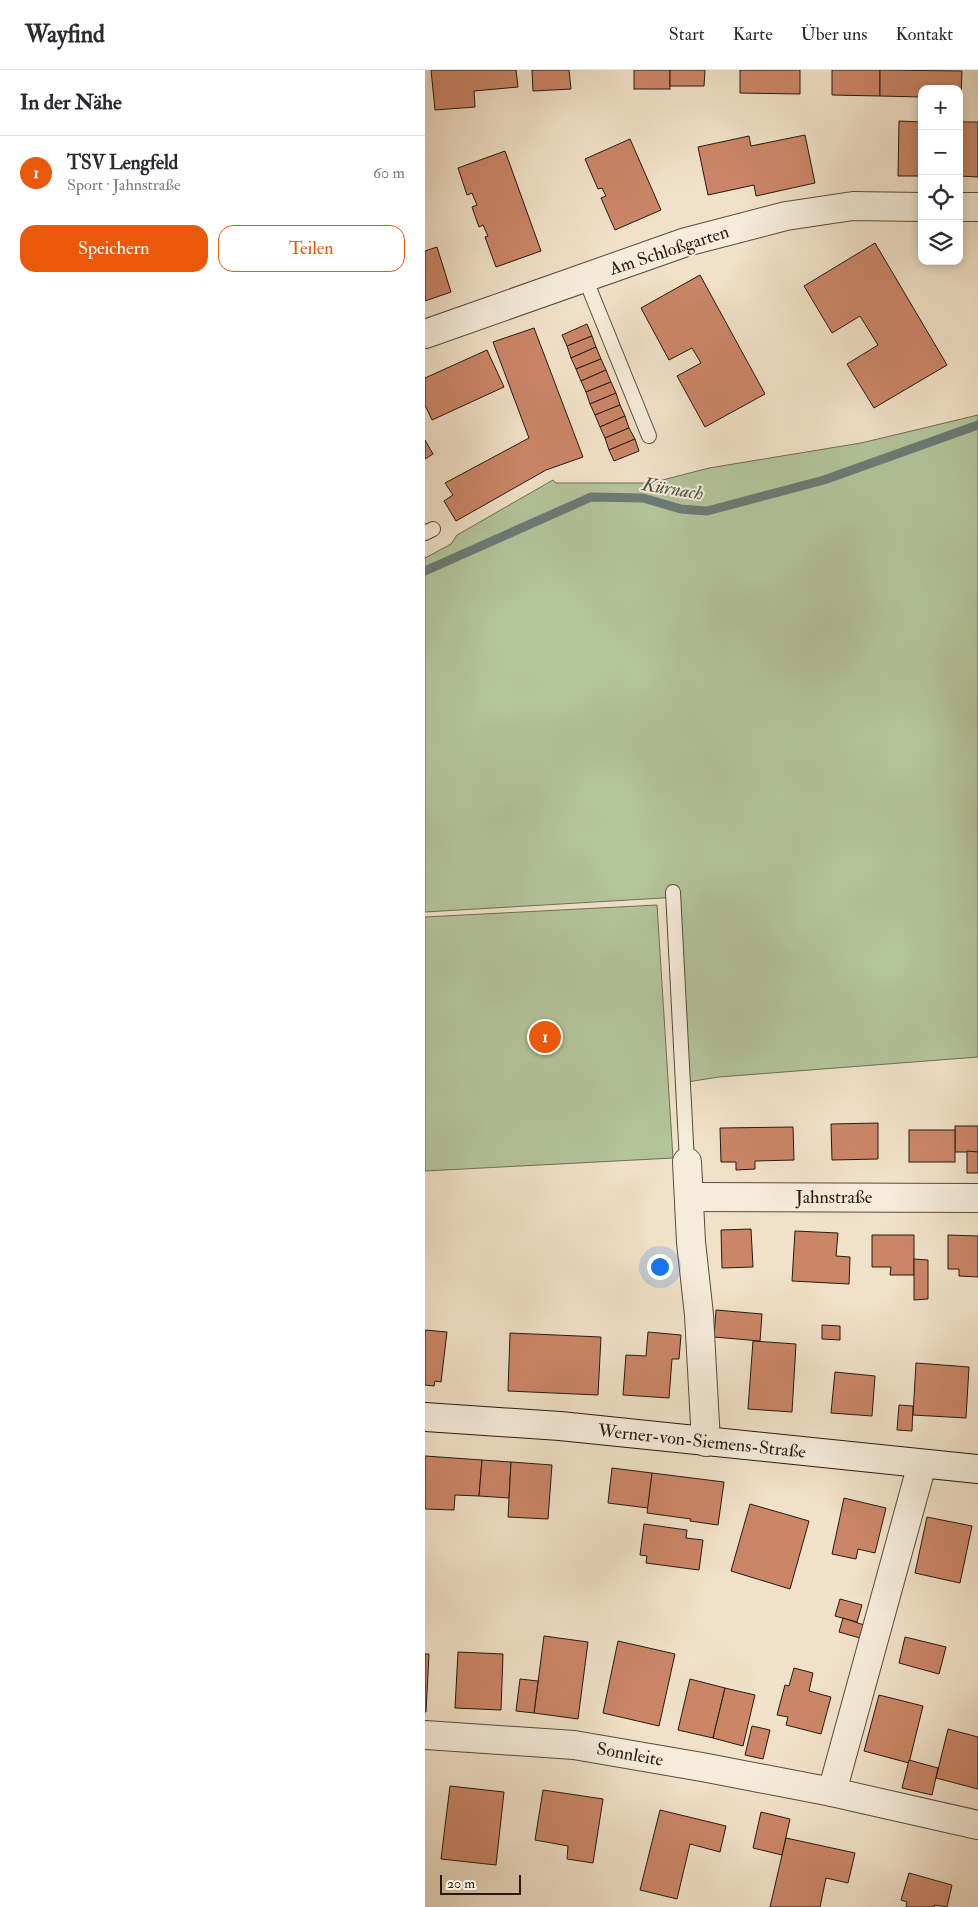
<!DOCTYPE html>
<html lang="de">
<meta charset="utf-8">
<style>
body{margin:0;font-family:"IM FELL Double Pica",serif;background:#f7f7f7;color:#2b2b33}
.controls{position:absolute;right:15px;top:15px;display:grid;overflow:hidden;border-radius:10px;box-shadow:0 2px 8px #0003}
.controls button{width:45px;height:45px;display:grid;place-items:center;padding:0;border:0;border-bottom:1px solid #e1e1e2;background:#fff;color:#2b2b33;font:25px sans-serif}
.scale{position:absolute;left:15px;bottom:12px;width:81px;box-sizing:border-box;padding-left:5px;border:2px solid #241a10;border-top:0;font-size:14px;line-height:18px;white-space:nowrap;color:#241a10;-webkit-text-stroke:4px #f6ecdb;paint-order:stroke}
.you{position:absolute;left:234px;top:1196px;width:18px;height:18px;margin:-12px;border:4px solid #fff;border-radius:50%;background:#1a73e8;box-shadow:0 0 0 8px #1a73e833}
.badge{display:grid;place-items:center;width:32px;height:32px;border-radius:50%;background:#ea580c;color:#fff;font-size:16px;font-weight:700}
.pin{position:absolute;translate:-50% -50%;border:2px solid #fff;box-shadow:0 1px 5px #0006}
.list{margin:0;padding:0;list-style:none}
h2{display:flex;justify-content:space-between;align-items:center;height:65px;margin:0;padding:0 20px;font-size:21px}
h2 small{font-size:16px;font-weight:400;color:#7c7c81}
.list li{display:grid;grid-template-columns:32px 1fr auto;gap:15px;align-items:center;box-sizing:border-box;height:75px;padding:0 20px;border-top:1px solid #e1e1e2}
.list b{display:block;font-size:19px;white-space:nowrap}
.list p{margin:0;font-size:16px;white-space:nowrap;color:#7c7c81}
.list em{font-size:16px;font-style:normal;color:#7c7c81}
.actions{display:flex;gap:10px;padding:15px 20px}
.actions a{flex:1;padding:11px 0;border:1px solid #ea580c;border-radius:15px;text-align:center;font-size:18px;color:#ea580c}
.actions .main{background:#ea580c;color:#fff}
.icon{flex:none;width:28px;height:28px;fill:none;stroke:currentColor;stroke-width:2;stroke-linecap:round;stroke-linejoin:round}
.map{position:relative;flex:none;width:553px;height:1837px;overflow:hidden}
header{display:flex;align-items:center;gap:30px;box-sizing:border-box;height:70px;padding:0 25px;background:#fff;border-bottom:1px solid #e1e1e2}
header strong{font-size:24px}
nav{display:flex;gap:28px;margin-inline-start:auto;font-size:18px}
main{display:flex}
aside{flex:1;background:#fff}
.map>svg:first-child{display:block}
.green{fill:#b4c49b;stroke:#6c6f56}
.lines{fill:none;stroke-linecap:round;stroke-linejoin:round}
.stream{stroke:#6c7b77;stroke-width:9}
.building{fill:#cb8668;stroke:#241a10}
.lane-casing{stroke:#574c3e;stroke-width:16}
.street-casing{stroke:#574c3e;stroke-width:30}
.secondary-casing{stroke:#241a10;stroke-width:30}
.lane{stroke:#f6ecdb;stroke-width:14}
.street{stroke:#f6ecdb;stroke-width:28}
.secondary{stroke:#f6ecdb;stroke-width:28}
.labels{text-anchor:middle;stroke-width:4;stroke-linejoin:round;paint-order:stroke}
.street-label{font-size:18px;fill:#241a10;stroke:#f6ecdb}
.water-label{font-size:19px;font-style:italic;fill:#4e534c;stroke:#f6ecdb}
</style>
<header>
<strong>Wayfind</strong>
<nav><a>Start</a><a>Karte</a><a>Über uns</a><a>Kontakt</a></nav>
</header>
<main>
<aside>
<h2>In der Nähe<small></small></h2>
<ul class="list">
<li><span class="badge">1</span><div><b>TSV Lengfeld</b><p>Sport · Jahnstraße</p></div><em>60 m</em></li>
</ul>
<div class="actions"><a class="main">Speichern</a><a>Teilen</a></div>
</aside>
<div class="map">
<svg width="553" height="1837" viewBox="0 0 553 1837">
<rect width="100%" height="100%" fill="#f1e1c8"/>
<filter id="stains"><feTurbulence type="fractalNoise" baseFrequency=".004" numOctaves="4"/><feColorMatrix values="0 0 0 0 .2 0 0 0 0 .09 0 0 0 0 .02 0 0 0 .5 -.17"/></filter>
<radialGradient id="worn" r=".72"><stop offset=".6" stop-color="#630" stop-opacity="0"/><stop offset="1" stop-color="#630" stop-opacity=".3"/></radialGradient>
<g class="green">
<polygon points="553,345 553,987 294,1007 262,1012 254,827 0,842 0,488 26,474 32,465 128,410 131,413 226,413 284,398 436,373"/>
<polygon points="232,835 248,1088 0,1101 0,847"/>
</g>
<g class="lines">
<polyline class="stream" points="0,501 166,427 218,428 256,439 282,441 399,410 553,355"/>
</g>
<g class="building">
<polygon points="6,0 91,0 93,17 49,21 50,37 10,40"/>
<polygon points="107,0 144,0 146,19 108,21"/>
<rect x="209" y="0" width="36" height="19"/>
<polygon points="245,0 280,0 279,16 245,16"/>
<polygon points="315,0 375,0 375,24 315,23"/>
<polygon points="407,0 455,0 455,26 407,25"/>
<polygon points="455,0 537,1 536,28 534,28 534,19 497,19 497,27 455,26"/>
<polygon points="474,51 497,52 497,106 473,106"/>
<polygon points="534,52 553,52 553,107 534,106"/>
<polygon points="380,65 390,113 331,126 329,115 283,125 273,77 324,66 326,76"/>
<polygon points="205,69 236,140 190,160 176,128 181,126 177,118 173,119 160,89"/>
<polygon points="80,81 116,181 71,197 60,167 63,166 58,155 54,157 47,137 52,135 47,123 42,125 33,98"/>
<polygon points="450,173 522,295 449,338 422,294 453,275 435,246 407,263 379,216"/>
<polygon points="12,177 26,222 0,231 0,181"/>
<polygon points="275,205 340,324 280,357 252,306 276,293 267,278 244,290 216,238"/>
<polygon points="162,254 167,266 142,276 137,265"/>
<polygon points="109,258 158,387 121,400 31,451 19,431 28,425 20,413 104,368 68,272"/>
<polygon points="167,266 171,277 146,288 142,276"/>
<polygon points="171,277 176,289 151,299 146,288"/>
<polygon points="62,280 79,317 7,350 0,335 0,308"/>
<polygon points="176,289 181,300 156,311 151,299"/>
<polygon points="181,300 186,312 161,322 156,311"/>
<polygon points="186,312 191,323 165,334 161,322"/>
<polygon points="191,323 195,335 170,345 165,334"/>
<polygon points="195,335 200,346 175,357 170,345"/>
<polygon points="200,346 204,358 180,368 175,357"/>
<polygon points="204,358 210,369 184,380 180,368"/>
<polygon points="210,369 214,381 189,391 184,380"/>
<polygon points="0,370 8,384 0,389"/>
<polygon points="453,1053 453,1089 407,1090 406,1054"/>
<rect x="530" y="1056" width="23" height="26"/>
<polygon points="368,1057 369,1090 330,1091 330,1099 311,1100 311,1092 296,1092 295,1058"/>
<rect x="484" y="1060" width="46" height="32"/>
<polygon points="542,1081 553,1082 553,1103 542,1103"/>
<polygon points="326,1159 328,1197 297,1198 296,1160"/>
<polygon points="370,1161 413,1163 411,1186 425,1187 424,1214 367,1211"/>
<polygon points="447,1165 489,1165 489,1205 465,1205 466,1197 447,1197"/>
<polygon points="523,1165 553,1166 553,1207 534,1206 534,1199 523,1199"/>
<polygon points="489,1189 503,1190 503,1229 489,1230"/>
<polygon points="291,1240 337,1244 335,1271 289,1267"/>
<polygon points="397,1255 415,1256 415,1270 397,1269"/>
<polygon points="0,1260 22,1262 16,1312 10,1311 9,1316 0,1315"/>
<polygon points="223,1262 256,1265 254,1289 247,1289 244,1328 198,1325 201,1285 221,1286"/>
<polygon points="85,1263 176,1267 173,1325 83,1321"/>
<polygon points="328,1271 371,1274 367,1342 323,1339"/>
<polygon points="491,1293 544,1297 541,1348 488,1345"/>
<polygon points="410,1302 450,1306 447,1346 406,1343"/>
<polygon points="474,1335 488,1336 487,1361 472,1360"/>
<polygon points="0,1386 57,1390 54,1426 30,1425 29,1440 0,1439"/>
<polygon points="57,1390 86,1392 84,1428 54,1426"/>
<polygon points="86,1392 127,1395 123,1449 83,1447"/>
<polygon points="187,1398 227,1403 223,1438 183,1433"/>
<polygon points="227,1403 299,1412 293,1455 265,1451 266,1449 222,1443"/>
<polygon points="419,1428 461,1438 450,1483 433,1479 431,1489 407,1484"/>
<polygon points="325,1434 384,1451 365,1519 306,1501"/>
<polygon points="502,1447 547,1456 535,1513 490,1503"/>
<polygon points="219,1454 262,1460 261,1468 278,1470 274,1500 221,1493 222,1486 215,1485"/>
<polygon points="415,1529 437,1535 432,1552 410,1546"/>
<polygon points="418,1548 439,1555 435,1568 414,1562"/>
<polygon points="119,1566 163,1572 153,1649 109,1643"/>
<polygon points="480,1567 521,1577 514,1604 474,1593"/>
<polygon points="193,1571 250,1584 234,1656 178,1643"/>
<polygon points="33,1582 78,1584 76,1640 30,1638"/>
<polygon points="0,1584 4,1584 1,1642 0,1642"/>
<polygon points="369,1598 388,1603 384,1621 406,1627 396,1664 361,1655 363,1647 352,1645 360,1615 364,1616"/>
<polygon points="95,1609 113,1611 109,1643 91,1641"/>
<polygon points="265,1609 300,1618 288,1668 253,1660"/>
<polygon points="300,1618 330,1625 318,1676 288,1668"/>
<polygon points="454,1625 498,1636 484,1693 439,1681"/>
<polygon points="327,1656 345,1660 338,1689 320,1685"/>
<polygon points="523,1659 553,1667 553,1719 511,1708"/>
<polygon points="484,1690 513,1698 507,1725 477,1718"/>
<polygon points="25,1716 79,1722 71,1795 16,1789"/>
<polygon points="118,1720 178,1729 168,1793 142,1789 143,1776 110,1770"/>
<polygon points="235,1740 301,1756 295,1782 265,1774 252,1829 215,1820"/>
<polygon points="336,1742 365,1749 357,1785 328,1778"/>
<polygon points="361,1768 430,1783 423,1813 401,1808 395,1837 345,1837"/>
<polygon points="484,1803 527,1815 522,1837 510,1835 509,1837 481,1837 482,1832 476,1830"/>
</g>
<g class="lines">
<defs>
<g id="lane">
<polyline points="160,208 224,366"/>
<polyline points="0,463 8,459"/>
<polyline points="248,822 262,1092"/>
</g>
<g id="street">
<polyline points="534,137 553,137"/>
<polyline points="0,264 261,172 361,146 428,136 497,137"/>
<polyline points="262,1092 266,1172 274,1245 281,1372"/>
<polyline points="265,1127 553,1128"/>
<polyline points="0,1665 149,1675 277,1697 407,1722 553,1755"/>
<polyline points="407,1722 497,1394"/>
</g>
<polyline id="secondary" points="0,1347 135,1356 553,1399"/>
</defs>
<use href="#lane" class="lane-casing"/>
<use href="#street" class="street-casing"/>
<use href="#secondary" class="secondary-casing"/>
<use href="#lane" class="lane"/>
<use href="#street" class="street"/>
<use href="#secondary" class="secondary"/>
</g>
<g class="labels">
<g class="street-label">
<text transform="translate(244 180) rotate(-18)" y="6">Am Schloßgarten</text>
<text x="409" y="1133">Jahnstraße</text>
<text transform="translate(277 1371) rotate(6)" y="6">Werner-von-Siemens-Straße</text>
<text transform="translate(205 1684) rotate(10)" y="6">Sonnleite</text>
</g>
<g class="water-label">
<text transform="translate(248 418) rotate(9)" y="7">Kürnach</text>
</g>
</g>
<rect width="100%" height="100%" filter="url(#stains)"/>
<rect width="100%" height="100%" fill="url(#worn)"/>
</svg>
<div class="controls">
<button>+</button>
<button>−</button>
<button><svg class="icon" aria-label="locate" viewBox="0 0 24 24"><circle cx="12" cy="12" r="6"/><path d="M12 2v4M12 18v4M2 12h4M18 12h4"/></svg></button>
<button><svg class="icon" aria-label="layers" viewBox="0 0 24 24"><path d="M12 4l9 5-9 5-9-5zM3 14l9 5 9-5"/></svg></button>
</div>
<div class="scale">20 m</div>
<div class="you"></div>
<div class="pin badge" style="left:120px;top:967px">1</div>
</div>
</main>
